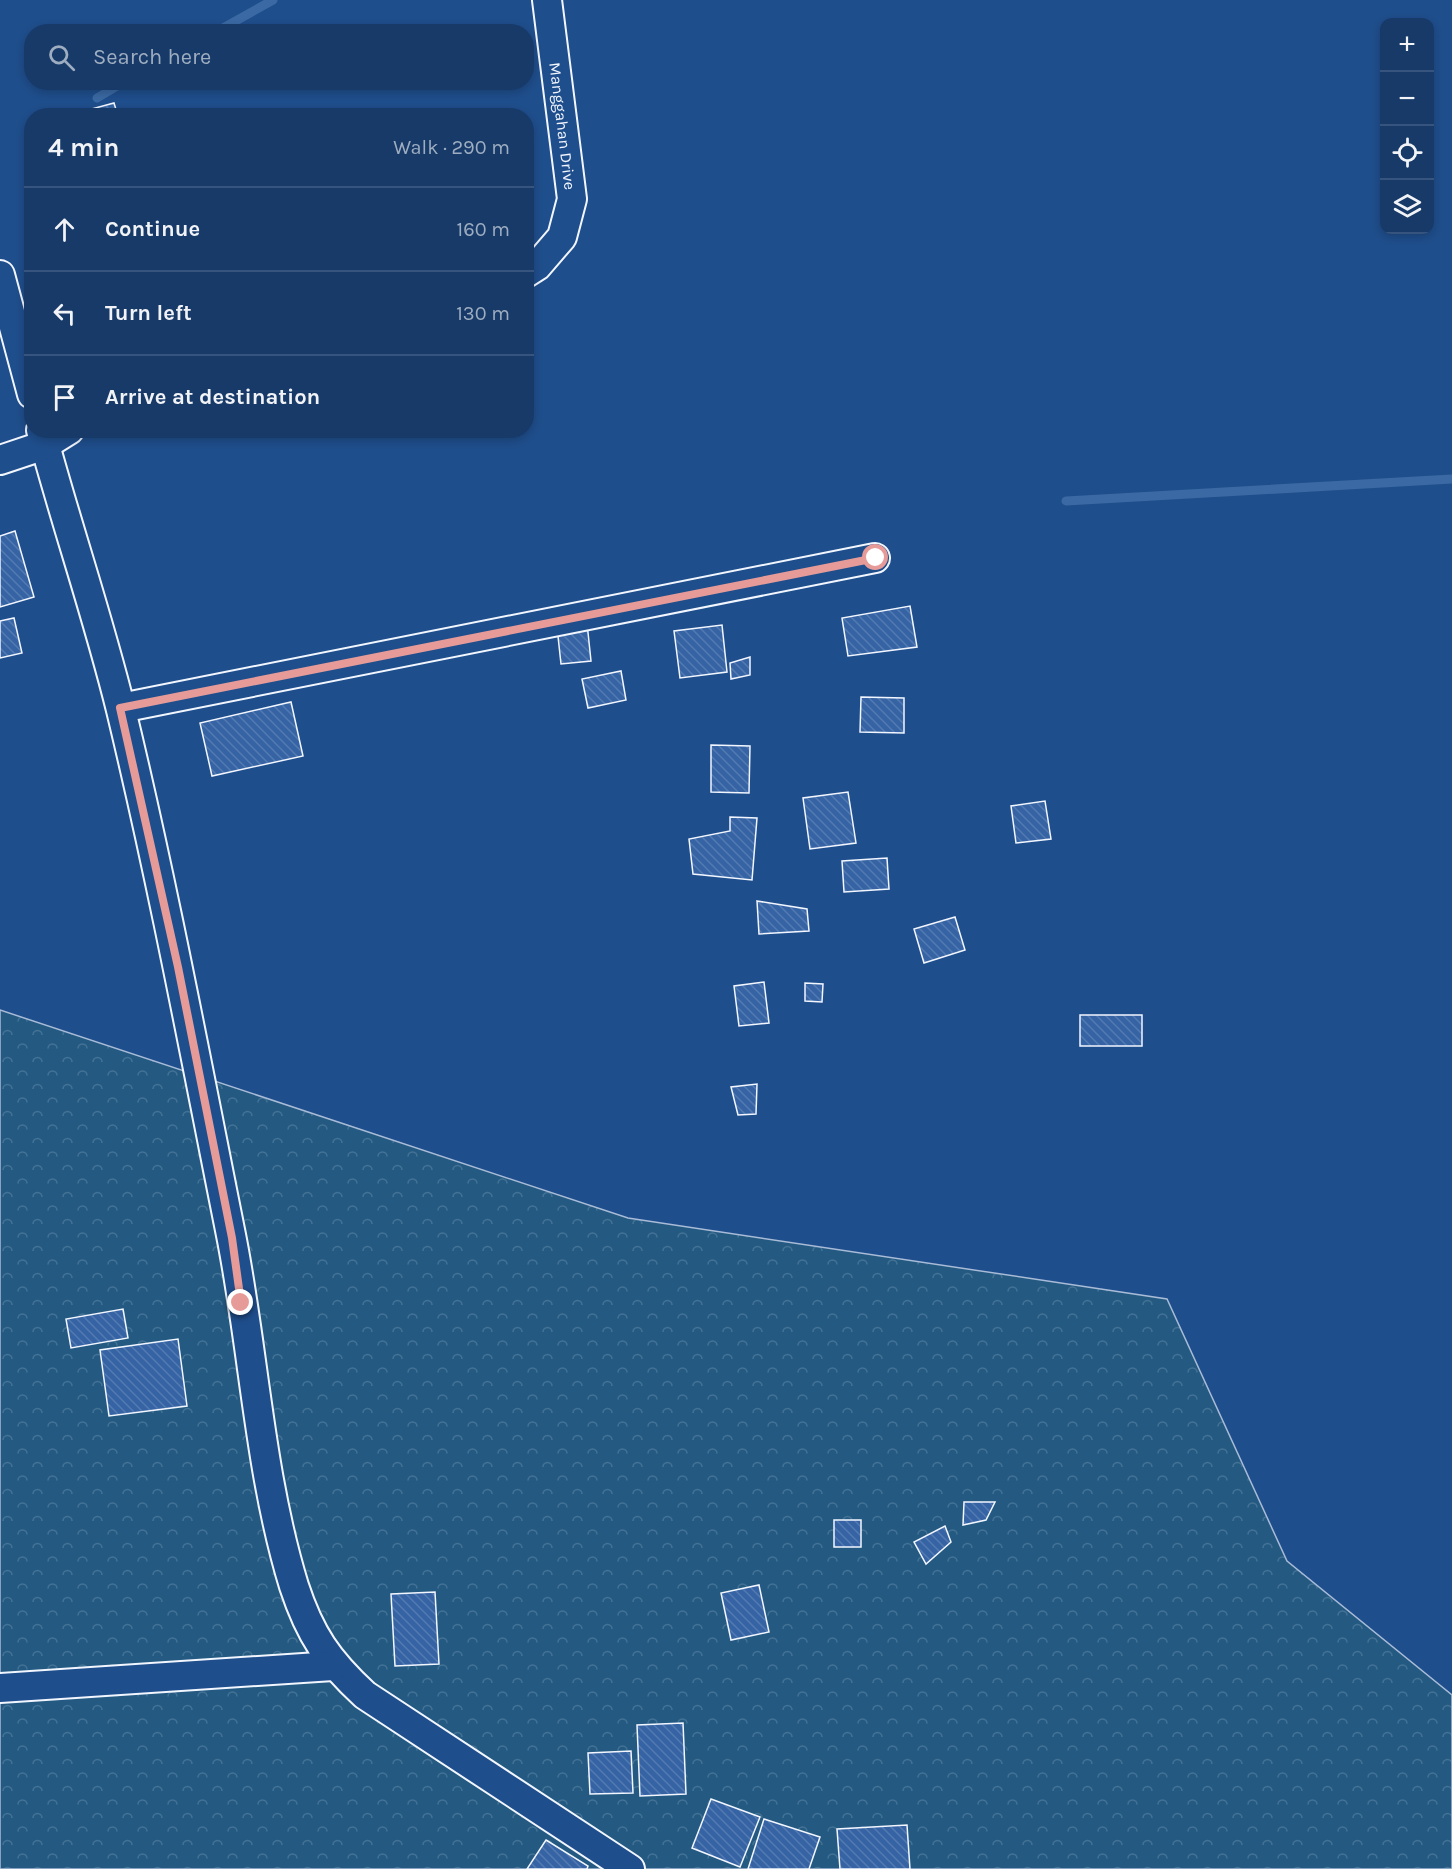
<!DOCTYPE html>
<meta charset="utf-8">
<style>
body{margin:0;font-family:Karla,sans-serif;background:#20416f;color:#f1f3f6}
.controls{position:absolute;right:18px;top:18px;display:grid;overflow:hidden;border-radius:12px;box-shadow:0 3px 9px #0003}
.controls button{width:54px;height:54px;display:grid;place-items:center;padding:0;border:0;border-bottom:2px solid #36547d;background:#173a69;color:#f1f3f6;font:30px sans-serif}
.stop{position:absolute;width:18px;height:18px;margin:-14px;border:4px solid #e69b98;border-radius:50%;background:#fff}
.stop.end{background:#e69b98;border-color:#fff;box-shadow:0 2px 6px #0008}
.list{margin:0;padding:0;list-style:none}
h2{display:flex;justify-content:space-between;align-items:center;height:78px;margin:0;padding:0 24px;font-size:26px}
h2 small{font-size:20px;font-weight:400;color:#9eadc0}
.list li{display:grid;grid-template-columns:39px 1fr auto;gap:18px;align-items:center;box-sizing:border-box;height:84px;padding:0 24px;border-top:2px solid #36547d}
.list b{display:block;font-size:22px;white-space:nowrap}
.list em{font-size:20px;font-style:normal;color:#9eadc0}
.icon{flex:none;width:33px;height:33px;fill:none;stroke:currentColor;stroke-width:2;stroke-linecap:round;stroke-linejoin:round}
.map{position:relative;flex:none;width:1452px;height:1869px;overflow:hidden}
.search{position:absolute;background:#173a69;box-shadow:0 3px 9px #0003;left:24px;top:24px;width:510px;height:66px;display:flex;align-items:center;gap:15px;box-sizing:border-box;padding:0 21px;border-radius:24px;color:#9eadc0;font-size:22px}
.panel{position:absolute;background:#173a69;box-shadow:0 3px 9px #0003;left:24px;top:108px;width:510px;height:330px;border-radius:24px}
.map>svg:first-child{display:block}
.forest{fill:url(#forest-crowns);stroke:#a8bbd7;stroke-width:1.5}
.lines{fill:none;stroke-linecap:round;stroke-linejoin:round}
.stream{stroke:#3b69a3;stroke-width:9}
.building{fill:url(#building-back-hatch);stroke:#f2f6ff;stroke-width:1.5}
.street-casing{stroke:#f2f6ff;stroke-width:32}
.street{stroke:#1f4e8c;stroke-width:28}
.route{stroke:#e69b98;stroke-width:8}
.labels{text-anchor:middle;stroke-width:4.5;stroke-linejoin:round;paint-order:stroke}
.street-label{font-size:16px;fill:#f2f6ff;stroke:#1f4e8c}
</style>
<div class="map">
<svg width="1452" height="1869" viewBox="0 0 1452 1869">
<defs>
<pattern id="forest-crowns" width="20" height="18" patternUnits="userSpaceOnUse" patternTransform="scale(1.5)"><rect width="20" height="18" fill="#245a82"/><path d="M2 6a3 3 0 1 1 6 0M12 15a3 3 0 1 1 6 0" fill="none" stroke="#447295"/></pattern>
<pattern id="building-back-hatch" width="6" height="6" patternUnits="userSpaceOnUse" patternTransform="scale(1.5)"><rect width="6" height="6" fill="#3563a3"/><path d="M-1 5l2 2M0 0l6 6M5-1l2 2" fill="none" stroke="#537ab1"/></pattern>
</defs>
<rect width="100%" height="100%" fill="#1f4e8c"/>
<polygon class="forest" points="0,1010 628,1218 1167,1299 1287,1561 1452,1695 1452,1869 0,1869"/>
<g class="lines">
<g class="stream">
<polyline points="216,32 273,0"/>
<polyline points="97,98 124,82"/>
<polyline points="1066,501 1452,479"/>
</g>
</g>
<g class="building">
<polygon points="114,103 118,116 85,116 84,111"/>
<polygon points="15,531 34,597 0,607 0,536"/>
<polygon points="910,606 917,647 848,656 842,618"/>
<polygon points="14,618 22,653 0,658 0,621"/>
<polygon points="587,623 591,661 561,664 557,627"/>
<polygon points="722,625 727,672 680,678 674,631"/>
<polygon points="750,657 750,675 731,679 730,663"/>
<polygon points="621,671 626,700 588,708 582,679"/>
<polygon points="861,697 904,698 904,733 860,732"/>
<polygon points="291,702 303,756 212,776 200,723"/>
<polygon points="711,745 750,746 749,793 711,792"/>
<polygon points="848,792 856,843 810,849 803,798"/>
<polygon points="1045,801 1051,839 1016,843 1011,806"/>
<polygon points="730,817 757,818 752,880 693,874 689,839 730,831"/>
<polygon points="887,858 889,889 844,892 842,861"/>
<polygon points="757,901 807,909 809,931 759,934"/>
<polygon points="955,917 965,950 924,963 914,929"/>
<polygon points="764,982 769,1023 739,1026 734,986"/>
<polygon points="805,983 823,984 822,1002 805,1001"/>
<rect x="1080" y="1015" width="62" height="31"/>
<polygon points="757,1084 756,1114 738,1115 731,1087"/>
<polygon points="123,1309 128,1338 71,1348 66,1319"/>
<polygon points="178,1339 187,1406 109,1416 100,1350"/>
<polygon points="964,1502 995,1502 986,1520 963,1525"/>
<rect x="834" y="1520" width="27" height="27"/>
<polygon points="945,1526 951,1542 926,1564 914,1542"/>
<polygon points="759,1585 769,1632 731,1640 721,1593"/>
<polygon points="435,1592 439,1664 395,1666 391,1594"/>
<polygon points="683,1723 686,1794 640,1796 637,1725"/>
<polygon points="631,1751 633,1793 590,1794 588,1753"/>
<polygon points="711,1799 760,1817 740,1867 692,1848"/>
<polygon points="764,1819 820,1837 809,1869 748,1869"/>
<polygon points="907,1825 910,1869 840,1869 837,1829"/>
<polygon points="546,1840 588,1866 587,1869 527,1869"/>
</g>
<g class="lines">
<defs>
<g id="street">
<polyline points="526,273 537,266 562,237 572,199 547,0"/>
<polyline points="0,275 32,394"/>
<path d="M41,430C66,524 98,616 121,710C163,884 196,1060 231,1235C254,1351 259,1472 294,1586C310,1635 328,1661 365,1695L630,1869"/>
<polyline points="0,460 45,445 69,430"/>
<polyline points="121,708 875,558"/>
<polyline points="0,1688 333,1666"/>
</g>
</defs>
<use href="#street" class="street-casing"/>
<use href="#street" class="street"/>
</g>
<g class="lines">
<polyline class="route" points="241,1303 232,1238 178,967 120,708 876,558"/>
</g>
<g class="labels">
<g class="street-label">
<text transform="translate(563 126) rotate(83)" y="6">Manggahan Drive</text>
</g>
</g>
</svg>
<div class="controls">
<button>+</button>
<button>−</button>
<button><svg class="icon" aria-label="locate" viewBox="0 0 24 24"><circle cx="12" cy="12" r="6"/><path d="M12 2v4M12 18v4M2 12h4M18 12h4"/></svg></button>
<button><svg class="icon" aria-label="layers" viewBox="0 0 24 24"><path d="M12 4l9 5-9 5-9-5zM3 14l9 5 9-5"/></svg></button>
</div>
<div class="stop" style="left:876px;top:558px"></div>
<div class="stop end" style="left:241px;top:1303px"></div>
<div class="search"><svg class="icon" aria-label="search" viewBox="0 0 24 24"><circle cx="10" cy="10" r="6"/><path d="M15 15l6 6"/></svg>Search here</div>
<section class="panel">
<h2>4 min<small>Walk · 290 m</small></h2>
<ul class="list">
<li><svg class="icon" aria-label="ahead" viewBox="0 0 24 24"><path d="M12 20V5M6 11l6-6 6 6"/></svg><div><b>Continue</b></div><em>160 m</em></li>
<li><svg class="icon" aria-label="left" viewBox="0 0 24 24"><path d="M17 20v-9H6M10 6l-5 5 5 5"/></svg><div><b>Turn left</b></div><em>130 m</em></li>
<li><svg class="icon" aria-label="arrive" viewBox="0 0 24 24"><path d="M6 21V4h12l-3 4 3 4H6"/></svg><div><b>Arrive at destination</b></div></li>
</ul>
</section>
</div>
